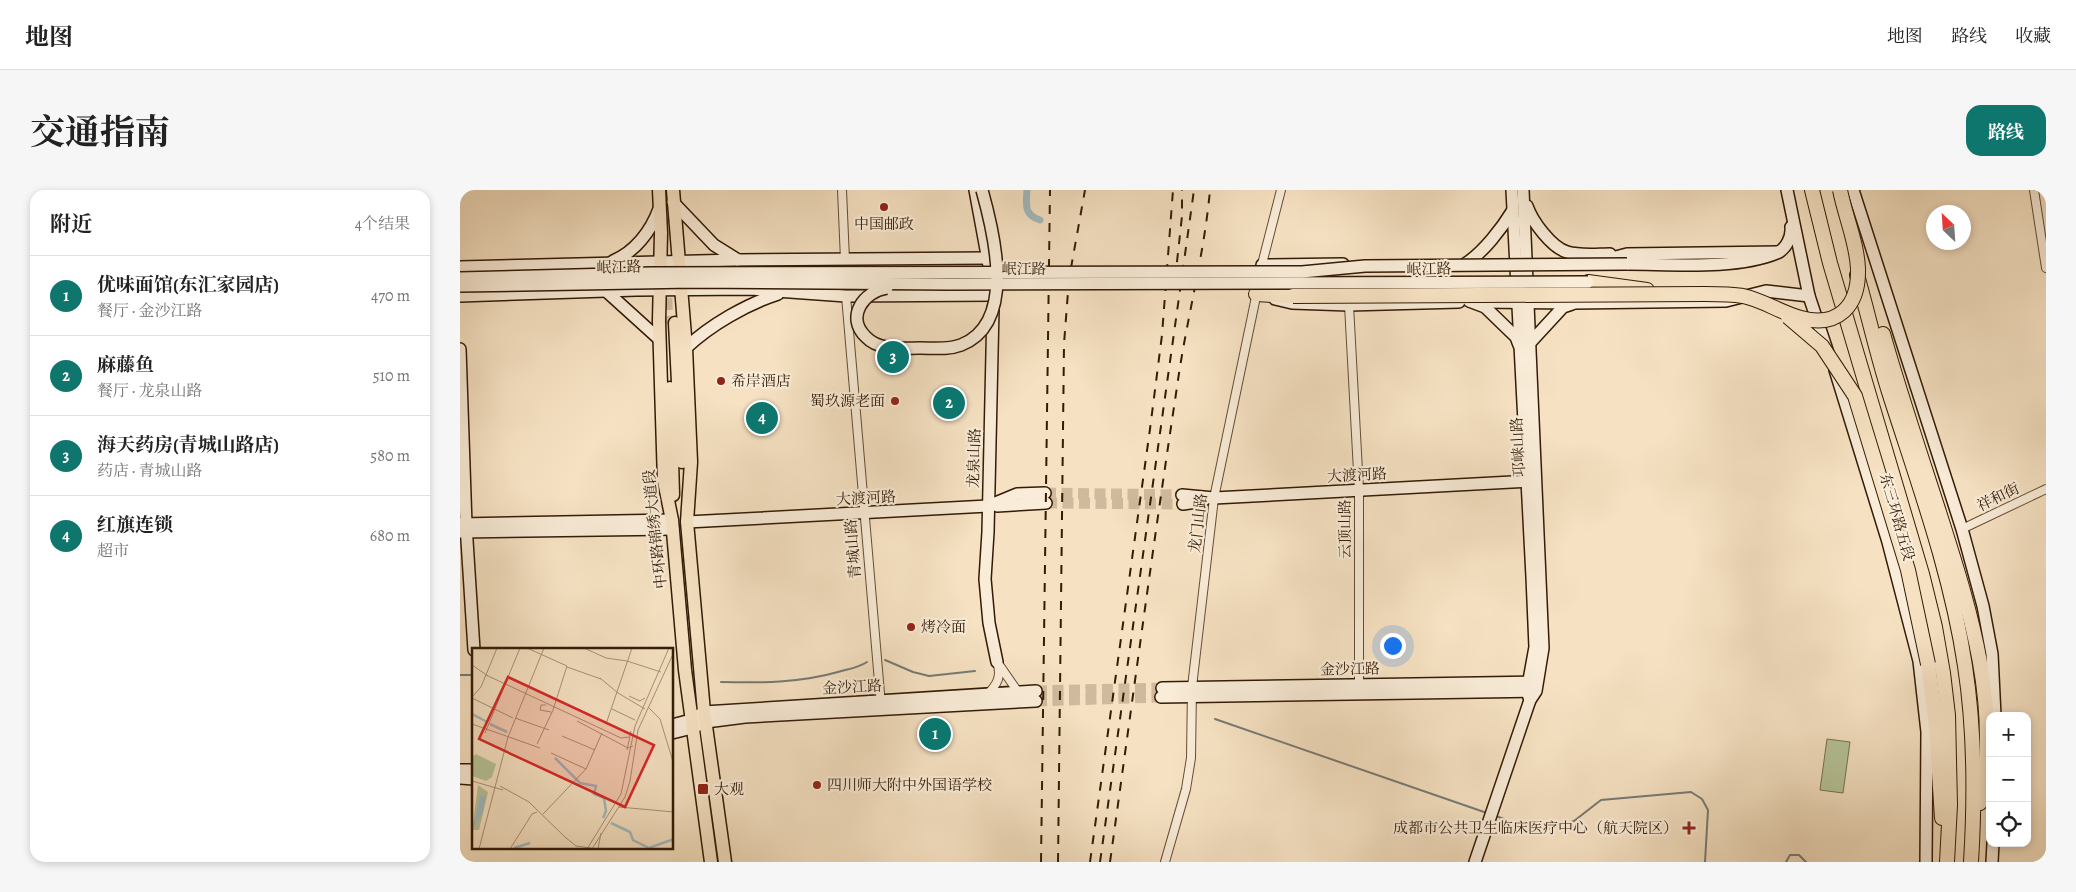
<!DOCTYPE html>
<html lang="zh">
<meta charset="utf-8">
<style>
body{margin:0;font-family:Alegreya,"Noto Serif SC",serif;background:#f6f6f6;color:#222}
.controls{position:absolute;right:15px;bottom:15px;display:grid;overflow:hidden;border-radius:10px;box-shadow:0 2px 8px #0003}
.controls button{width:45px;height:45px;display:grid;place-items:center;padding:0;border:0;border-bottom:1px solid #e0e0e0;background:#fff;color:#222;font:25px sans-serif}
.compass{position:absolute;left:1466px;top:15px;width:45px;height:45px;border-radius:50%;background:#fff;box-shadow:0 2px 8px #0003;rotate:335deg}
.you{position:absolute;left:932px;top:455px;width:18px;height:18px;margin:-12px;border:4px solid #fff;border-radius:50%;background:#1a73e8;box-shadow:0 0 0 8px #1a73e833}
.badge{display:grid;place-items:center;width:32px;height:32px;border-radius:50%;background:#0f766e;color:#fff;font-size:16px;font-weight:700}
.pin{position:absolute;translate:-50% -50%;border:2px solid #fff;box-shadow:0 1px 5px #0006}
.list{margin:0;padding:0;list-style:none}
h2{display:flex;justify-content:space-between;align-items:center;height:65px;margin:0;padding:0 20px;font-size:21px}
h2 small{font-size:16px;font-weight:400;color:#767676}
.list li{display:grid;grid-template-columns:32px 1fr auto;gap:15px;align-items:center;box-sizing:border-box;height:80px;padding:0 20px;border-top:1px solid #e0e0e0}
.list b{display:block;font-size:19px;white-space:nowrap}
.list p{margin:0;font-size:16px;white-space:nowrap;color:#767676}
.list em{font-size:16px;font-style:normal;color:#767676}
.icon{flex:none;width:28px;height:28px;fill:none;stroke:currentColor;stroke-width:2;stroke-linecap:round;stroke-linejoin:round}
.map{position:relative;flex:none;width:1586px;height:672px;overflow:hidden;border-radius:15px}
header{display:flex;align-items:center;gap:30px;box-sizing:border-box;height:70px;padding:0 25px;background:#fff;border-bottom:1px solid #e0e0e0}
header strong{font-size:24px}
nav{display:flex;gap:28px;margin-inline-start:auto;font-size:18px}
.intro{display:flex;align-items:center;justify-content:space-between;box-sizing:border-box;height:120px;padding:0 30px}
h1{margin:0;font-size:35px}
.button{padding:12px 22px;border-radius:15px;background:#0f766e;color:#fff;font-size:18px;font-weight:700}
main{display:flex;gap:30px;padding:0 30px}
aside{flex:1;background:#fff;border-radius:15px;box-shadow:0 2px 8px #0003}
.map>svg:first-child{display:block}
.green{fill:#b6c499;stroke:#747050}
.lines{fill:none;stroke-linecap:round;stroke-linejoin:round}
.stream{stroke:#767a75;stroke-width:2}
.canal{stroke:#a3babf;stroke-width:7}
.secondary-tunnel{stroke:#cfba9d;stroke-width:11;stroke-dasharray:11 5.5;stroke-linecap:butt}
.primary-tunnel{stroke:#cfba9d;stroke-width:12;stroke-dasharray:12 6;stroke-linecap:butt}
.street-casing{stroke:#644d35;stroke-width:10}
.secondary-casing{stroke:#331b06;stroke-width:14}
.primary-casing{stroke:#331b06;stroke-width:15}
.highway-casing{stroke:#331b06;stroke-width:16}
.street{stroke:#f9ecd8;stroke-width:8}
.secondary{stroke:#f9ecd8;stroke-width:11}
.primary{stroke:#f6e2c3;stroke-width:12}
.highway{stroke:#f6e2c3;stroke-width:14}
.rail{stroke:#331b06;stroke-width:2;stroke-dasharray:9 9;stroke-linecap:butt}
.secondary-bridge-casing{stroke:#331b06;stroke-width:14;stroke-linecap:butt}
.highway-bridge-casing{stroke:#331b06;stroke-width:16;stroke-linecap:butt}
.secondary-bridge{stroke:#f9ecd8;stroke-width:11}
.highway-bridge{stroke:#f6e2c3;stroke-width:14}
.poi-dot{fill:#8f2418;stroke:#f9ecd8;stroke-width:2}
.labels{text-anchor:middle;stroke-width:4.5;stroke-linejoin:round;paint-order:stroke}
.poi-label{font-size:15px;fill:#331b06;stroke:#f9ecd8;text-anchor:start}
.street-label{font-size:15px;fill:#331b06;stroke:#f9ecd8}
.inset-river{fill:none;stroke:#a3babf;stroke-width:2.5}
.inset-road{fill:none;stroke:#a89277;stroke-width:1}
.view{fill:#d62828;fill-opacity:0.15;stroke:#d62828;stroke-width:2.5}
.inset-edge{fill:none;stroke:#331b06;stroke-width:2.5}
</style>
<header>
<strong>地图</strong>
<nav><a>地图</a><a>路线</a><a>收藏</a></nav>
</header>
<div class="intro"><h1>交通指南</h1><a class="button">路线</a></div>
<main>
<aside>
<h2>附近<small>4个结果</small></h2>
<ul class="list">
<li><span class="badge">1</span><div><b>优味面馆(东汇家园店)</b><p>餐厅 · 金沙江路</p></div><em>470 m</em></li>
<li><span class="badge">2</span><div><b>麻藤鱼</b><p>餐厅 · 龙泉山路</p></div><em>510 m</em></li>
<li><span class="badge">3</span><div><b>海天药房(青城山路店)</b><p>药店 · 青城山路</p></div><em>580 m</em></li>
<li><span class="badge">4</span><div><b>红旗连锁</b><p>超市</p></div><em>680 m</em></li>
</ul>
</aside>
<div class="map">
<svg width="1586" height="672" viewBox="0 0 1586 672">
<rect width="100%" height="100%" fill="#f6e2c3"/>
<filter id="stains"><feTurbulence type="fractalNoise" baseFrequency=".004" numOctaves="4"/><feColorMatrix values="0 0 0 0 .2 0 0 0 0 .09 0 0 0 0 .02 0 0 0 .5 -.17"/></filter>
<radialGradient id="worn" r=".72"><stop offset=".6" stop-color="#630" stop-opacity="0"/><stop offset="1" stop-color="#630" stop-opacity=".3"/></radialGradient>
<polygon class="green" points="1367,549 1390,552 1383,603 1360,600"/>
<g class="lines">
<g class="stream">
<polyline points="425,470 453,482 469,486 515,481"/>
<polyline points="0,485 14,485"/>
<path d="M261,492C301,493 339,493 378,482C388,479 398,478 407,472"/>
<polyline points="755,529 1027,623"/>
<polyline points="1036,626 1078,642 1114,631 1141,610 1231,602 1242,609 1248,620 1245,672"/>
<polyline points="1326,672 1330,665 1339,665 1346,672"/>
</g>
<path class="canal" d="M567,0C566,15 564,25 580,30"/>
<g class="secondary-tunnel">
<polyline points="585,303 722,305"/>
<polyline points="586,313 723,314"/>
<polyline points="576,501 702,498"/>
<polyline points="576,511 701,507"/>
</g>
<polyline class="primary-tunnel" points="206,90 207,134"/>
<defs>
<g id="street">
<polyline points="382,0 385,70"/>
<polyline points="1574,0 1586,78"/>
<polyline points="801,78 821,0"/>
<polyline points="386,106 421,515"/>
<polyline points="889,115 899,300 899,497"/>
<polyline points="1502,339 1586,299"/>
<polyline points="540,476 558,502"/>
<path d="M528,504C537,494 542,487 537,472"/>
<polyline points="705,672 726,599 731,568 732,497 754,308 797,102"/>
</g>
<g id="secondary">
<polyline points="515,0 532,92"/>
<polyline points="1052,0 1072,387 1075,457 1067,501 1070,510"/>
<polyline points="1327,0 1349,106 1368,163"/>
<polyline points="1393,0 1502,339 1523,416 1532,464 1535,526"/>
<polyline points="213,12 254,55 278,70"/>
<path d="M1067,16C1072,31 1091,57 1107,62C1120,66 1137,64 1150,64"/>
<path d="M153,71C175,62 191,41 199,19"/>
<polyline points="1137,72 1167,64 1319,62"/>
<path d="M1005,74C1023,63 1042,38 1053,20"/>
<path d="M1167,74C1212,74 1276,80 1317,63C1326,59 1332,47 1331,37"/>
<polyline points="802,75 883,74"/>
<polyline points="0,77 278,70 528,68"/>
<polyline points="146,101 199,149"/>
<polyline points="0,106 176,100 290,99 386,106 534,105"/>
<polyline points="815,109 832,113 889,115 999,112"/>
<polyline points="1009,111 1025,117 1056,147 1059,155"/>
<polyline points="1020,112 1114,113 1266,111 1306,101 1349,106"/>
<polyline points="533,118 528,342 525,389 529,433 537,472"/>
<polyline points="1068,155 1103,117 1112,114"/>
<path d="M226,158C250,135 287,114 318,104"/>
<polyline points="0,159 6,335 14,460"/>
<polyline points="1375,180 1428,352 1459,471 1467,542 1466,672"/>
<polyline points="722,305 754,308 1072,291"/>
<polyline points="723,314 743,311"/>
<polyline points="537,316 586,313"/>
<polyline points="227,332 528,316 557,304 585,303"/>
<polyline points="0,334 212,330"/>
<polyline points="0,342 213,339"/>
<polyline points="702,498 1076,492"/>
<polyline points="701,507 1074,501"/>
<polyline points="212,535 231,530 244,522 576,501"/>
<polyline points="212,543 232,538 246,532 285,527 576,511"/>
<polyline points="0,580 14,580"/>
<polyline points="0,588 14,589"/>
<polyline points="1015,672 1070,510 1076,501 1083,458 1063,0"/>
<polyline points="1532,672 1533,653"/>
</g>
<g id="primary">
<polyline points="199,0 201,43 199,131 204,291 212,330 225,480 251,672"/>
<polyline points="213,0 226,158 231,272 227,332 244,522 265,672"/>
<polyline points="215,133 222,272"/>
<polyline points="210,198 213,305"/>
</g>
<g id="highway">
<polyline points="1352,0 1370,73 1462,384 1475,437 1483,483 1488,525 1490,615 1487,672"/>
<path d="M1397,85C1408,124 1417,164 1429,202C1458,293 1491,382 1505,476C1515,541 1515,607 1511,672"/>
<polyline points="1128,92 1187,100"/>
<polyline points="796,104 833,106"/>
<path d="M1423,144C1440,204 1460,263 1479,322C1508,414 1542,515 1520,613"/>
<polyline points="1468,474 1476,536 1482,628"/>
</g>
</defs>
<use href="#street" class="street-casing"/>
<use href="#secondary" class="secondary-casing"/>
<use href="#primary" class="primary-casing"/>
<use href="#highway" class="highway-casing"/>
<use href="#street" class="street"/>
<use href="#secondary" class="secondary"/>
<use href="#primary" class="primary"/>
<use href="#highway" class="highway"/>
<g class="rail">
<polyline points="715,90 722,26 722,0"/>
<polyline points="581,672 590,0"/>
<polyline points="598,672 604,154 609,89 625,0"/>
<polyline points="630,672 690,239 702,145 713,0"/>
<polyline points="640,672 734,0"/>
<path d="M650,672C672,514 693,355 717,197C726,131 744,67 750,0"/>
</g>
<defs>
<g id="secondary-bridge">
<polyline points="0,88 191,83 842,82 905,76 1167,74"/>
<polyline points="0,96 232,92 489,94 1128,92"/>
<path d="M427,98C404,101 385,127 406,147C419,161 442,158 460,158C473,158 488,160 501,155C557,133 534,43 522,0"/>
</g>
<g id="highway-bridge">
<path d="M833,106L1245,104C1257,104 1271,104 1283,106C1303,110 1321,123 1341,128C1378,138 1399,116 1398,79C1397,52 1385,26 1380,0"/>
<polyline points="1328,127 1362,156 1395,206 1448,380 1468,474"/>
</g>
</defs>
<use href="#secondary-bridge" class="secondary-bridge-casing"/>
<use href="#highway-bridge" class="highway-bridge-casing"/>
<use href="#secondary-bridge" class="secondary-bridge"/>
<use href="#highway-bridge" class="highway-bridge"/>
</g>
<g class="poi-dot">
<circle cx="424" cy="17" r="5"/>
<circle cx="261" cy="191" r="5"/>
<circle cx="435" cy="211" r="5"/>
<circle cx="451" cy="437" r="5"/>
<circle cx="357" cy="595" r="5"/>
<rect x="237" y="593" width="12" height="12" rx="2.5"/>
<path d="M1226.5 630.5h5v5h5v5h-5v5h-5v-5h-5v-5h5z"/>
</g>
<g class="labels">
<g class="poi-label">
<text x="424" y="39" text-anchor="middle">中国邮政</text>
<text x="271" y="196">希岸酒店</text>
<text x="425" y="216" text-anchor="end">蜀玖源老面</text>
<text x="461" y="442">烤冷面</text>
<text x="367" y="600">四川师大附中外国语学校</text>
<text x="254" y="604">大观</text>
<text x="1218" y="643" text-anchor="end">成都市公共卫生临床医疗中心（航天院区）</text>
</g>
<g class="street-label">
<text transform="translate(159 77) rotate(-1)" y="5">岷江路</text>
<text x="564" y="84">岷江路</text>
<text transform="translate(969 79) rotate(-1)" y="5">岷江路</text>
<text transform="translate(1058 257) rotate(-93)" y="5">邛崃山路</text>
<text transform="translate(514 268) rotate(-88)" y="5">龙泉山路</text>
<text transform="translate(897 285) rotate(-3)" y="5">大渡河路</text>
<text transform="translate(1538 307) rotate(-26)" y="5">祥和街</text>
<text transform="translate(406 308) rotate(-3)" y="5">大渡河路</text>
<text transform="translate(1437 327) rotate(74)" y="5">东三环路五段</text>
<text transform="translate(738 333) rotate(-83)" y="5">龙门山路</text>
<text transform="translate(195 339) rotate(-96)" y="5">中环路锦绣大道段</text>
<text transform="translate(885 339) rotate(-90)" y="5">云顶山路</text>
<text transform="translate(393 359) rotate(-95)" y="5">青城山路</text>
<text transform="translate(890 479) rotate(-1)" y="5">金沙江路</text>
<text transform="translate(392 497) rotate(-3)" y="5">金沙江路</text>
</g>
</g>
<g transform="translate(12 458)">
<rect width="201" height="201" fill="#f6e2c3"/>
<path d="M4,106L24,116L20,129L14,133L0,128V109ZM6,137L16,144L7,182H0Z" fill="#b6c499"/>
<path d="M8,148H14L11,165L1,180Z" fill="#a3babf"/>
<path class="inset-river" d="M0,66L15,74M18,76L35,84M83,110L108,135L124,138L122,146L132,150L134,163L131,170M139,175L158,184L161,192L177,200L202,191M42,200L58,195"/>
<path class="inset-road" d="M55,0L95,18L81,62L65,96M112,0L134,10L155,13M155,13L189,24M0,17L16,28M95,19L129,31M14,27L149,90L157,89M128,30L146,45M146,45L173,61M157,48L168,53L173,50M0,49L9,39L25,0M0,50L41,70M74,57H69L68,62L79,64M176,59L188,71L202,117M140,61L163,72M43,70L77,82M105,73L156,100L161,98M0,76L68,100M134,76L160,0M13,85L48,0M90,88L123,102M155,102L159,83M79,105L114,121M0,133L31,142M28,138L57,154L95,191M147,159L202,164M71,166L114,121L130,85M93,189L104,198L119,200M7,201L36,89L72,0M38,201L60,166L65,164M115,201L149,146L163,78L197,0M120,201L153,149L158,133L166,82L202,4M126,201L129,185"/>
<path class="view" d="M36,29L182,97L153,159L7,91Z"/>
<rect width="201" height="201" class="inset-edge"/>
</g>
<rect width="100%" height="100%" filter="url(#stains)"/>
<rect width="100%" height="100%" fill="url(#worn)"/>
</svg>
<div class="controls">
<button>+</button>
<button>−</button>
<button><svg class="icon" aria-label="locate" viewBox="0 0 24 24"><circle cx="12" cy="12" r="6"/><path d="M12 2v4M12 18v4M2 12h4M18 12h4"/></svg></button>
</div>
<svg class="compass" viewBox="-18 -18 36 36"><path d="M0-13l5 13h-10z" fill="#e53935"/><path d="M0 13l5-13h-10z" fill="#767676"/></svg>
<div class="you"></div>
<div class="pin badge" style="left:475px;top:544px">1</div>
<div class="pin badge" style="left:489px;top:213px">2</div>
<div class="pin badge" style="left:433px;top:167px">3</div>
<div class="pin badge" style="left:302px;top:228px">4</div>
</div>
</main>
